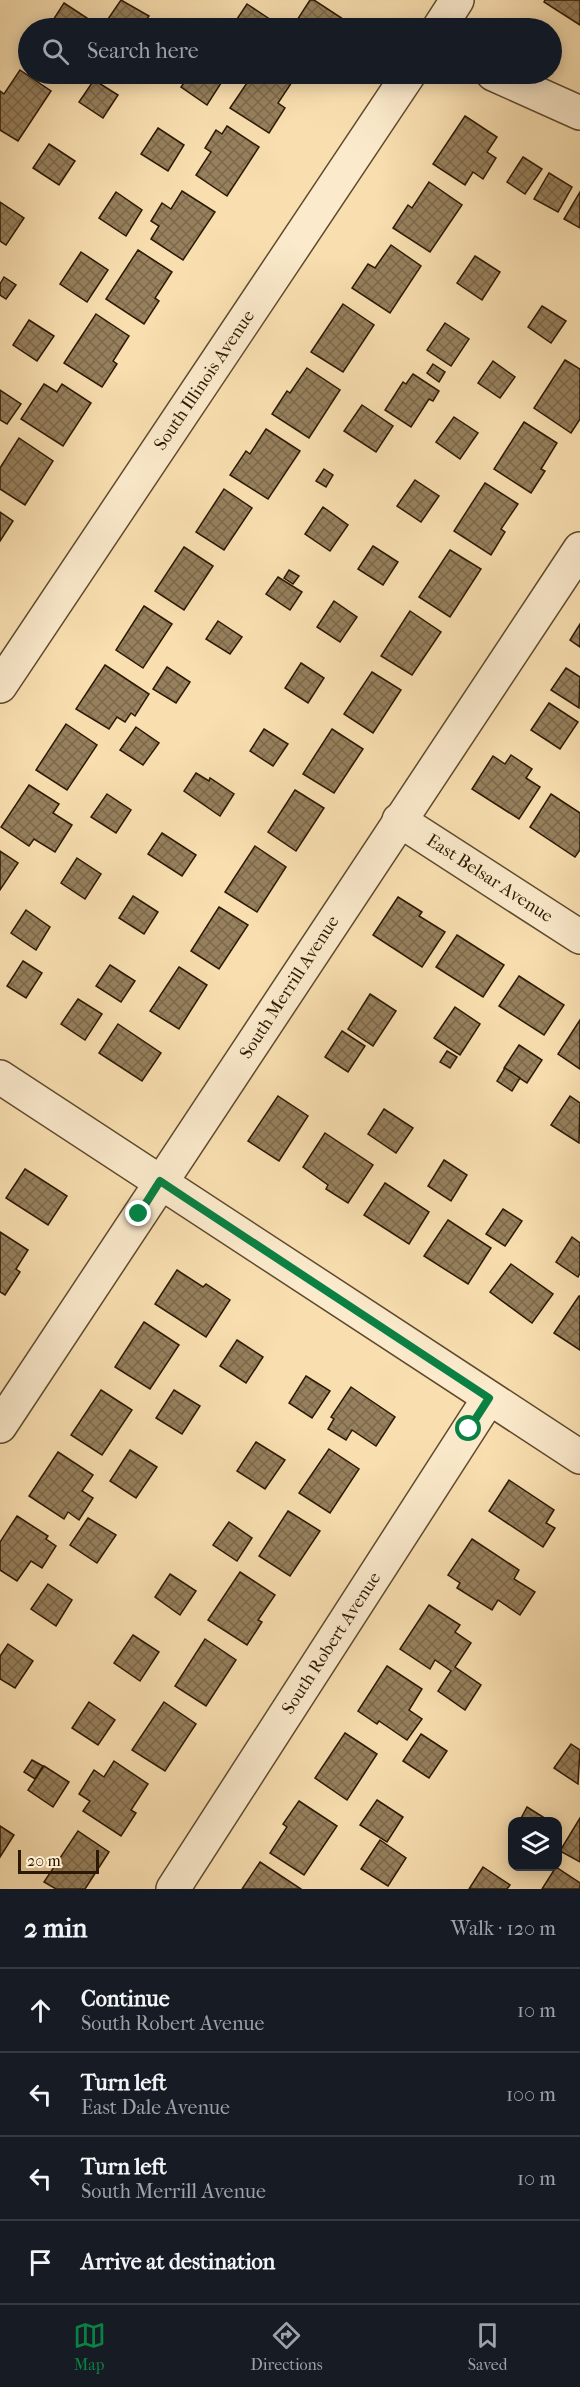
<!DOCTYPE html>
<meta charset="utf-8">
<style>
body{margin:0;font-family:"IM FELL French Canon",serif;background:#20242c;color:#f1f3f6}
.controls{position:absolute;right:18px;bottom:18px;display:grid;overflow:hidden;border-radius:12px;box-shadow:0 3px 15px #0003}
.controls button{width:54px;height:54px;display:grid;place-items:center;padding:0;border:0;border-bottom:2px solid #363941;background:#171b24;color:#f1f3f6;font:30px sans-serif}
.scale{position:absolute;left:18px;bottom:15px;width:81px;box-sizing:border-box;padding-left:6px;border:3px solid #2c1903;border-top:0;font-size:16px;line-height:21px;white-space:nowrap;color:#2c1903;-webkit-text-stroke:4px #fbeacc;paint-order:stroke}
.stop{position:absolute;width:18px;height:18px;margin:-14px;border:4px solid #0b8043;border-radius:50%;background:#fff}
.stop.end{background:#0b8043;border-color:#fff;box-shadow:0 2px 6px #0008}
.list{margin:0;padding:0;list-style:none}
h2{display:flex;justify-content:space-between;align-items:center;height:78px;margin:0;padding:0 24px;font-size:26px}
h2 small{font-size:20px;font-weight:400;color:#9ea1a6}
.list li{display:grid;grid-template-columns:39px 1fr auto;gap:18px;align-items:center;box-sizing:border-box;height:84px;padding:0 24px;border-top:2px solid #363941}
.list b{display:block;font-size:22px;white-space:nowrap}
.list p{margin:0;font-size:20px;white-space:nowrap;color:#9ea1a6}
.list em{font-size:20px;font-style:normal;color:#9ea1a6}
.icon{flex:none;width:33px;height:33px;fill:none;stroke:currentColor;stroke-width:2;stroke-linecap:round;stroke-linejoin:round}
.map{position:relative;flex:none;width:580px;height:1889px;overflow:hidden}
.search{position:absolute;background:#171b24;box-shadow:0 3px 15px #0003;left:18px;right:18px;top:18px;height:66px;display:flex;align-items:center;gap:15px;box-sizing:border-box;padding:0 21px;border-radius:33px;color:#9ea1a6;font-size:22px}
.sheet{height:414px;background:#171b24}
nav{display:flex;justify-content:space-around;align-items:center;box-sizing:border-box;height:84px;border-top:2px solid #363941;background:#171b24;font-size:16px;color:#9ea1a6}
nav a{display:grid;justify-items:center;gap:3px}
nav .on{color:#0b8043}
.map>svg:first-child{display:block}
.building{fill:url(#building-cross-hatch);stroke:#2c1903;stroke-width:1.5}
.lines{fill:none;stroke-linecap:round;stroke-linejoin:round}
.minor-casing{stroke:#5f4a2e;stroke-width:36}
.minor{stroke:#fbeacc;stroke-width:33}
.route{stroke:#0b8043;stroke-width:8}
.labels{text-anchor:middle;stroke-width:4.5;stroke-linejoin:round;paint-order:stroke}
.street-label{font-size:18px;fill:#2c1903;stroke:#fbeacc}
</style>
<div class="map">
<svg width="580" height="1889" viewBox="0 0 580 1889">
<defs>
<pattern id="building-cross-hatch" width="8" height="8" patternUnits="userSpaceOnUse" patternTransform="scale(1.5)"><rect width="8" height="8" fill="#97805d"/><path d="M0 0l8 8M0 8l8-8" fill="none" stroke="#7b684b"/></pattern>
</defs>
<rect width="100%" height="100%" fill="#f9dfb0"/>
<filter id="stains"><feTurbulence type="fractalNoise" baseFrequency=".00333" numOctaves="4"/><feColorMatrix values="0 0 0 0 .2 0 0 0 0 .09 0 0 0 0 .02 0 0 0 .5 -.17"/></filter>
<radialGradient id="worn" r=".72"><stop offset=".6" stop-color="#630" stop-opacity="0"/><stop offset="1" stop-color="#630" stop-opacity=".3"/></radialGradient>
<g class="building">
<polygon points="121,0 149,16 140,28 117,28 106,22"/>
<polygon points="310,0 314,0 343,19 337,28 292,28"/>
<polygon points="545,0 580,0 580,25 544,2"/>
<polygon points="64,3 96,24 93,28 37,28 41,23 48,28"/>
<polygon points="247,4 274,22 270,28 231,28"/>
<polygon points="20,70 51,91 18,141 0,130 0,91 4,94"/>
<polygon points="190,74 214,74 223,80 207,105 181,87"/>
<polygon points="253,74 286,74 294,79 278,103 285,108 269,133 230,108"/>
<polygon points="94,80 118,95 103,118 79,102"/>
<polygon points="465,116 497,137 487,152 496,158 483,179 473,172 465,185 433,164"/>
<polygon points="227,126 259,147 227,196 196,175 211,152 205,148 216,130 222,134"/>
<polygon points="158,128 184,145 168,171 141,154"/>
<polygon points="49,144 75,161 59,185 33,168"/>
<polygon points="523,157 542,169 525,194 507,182"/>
<polygon points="549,173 572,187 558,212 534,199"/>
<polygon points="429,182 462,205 430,252 393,228 408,205 412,208"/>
<polygon points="182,191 215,212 183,260 151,239 159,226 151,221 162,203 171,209"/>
<polygon points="116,192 142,210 126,236 99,218"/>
<polygon points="580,192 580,228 564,219"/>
<polygon points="0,202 24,218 6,245 0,241"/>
<polygon points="391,245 421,266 390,313 352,288 368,264 375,268"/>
<polygon points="138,250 172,272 155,298 159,301 144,324 106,299"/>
<polygon points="81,252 108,270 87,302 60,284"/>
<polygon points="475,256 500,272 482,300 457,283"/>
<polygon points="4,277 16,285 6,299 0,295 0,284"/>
<polygon points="343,304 374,325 343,372 311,352"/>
<polygon points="542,306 566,321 551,343 528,327"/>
<polygon points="96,314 129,336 113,361 117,364 102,387 64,363"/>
<polygon points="29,320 54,336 37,361 13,345"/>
<polygon points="445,323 469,339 451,366 427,350"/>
<polygon points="565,360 580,369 580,419 571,433 534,408"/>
<polygon points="493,361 515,377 500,398 478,383"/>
<polygon points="433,364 445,372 439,382 427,373"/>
<polygon points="307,368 340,390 309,438 272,414 287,391 290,393"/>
<polygon points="413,374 439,391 433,401 429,399 411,427 385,410 403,382 406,384"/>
<polygon points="44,384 57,392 62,384 91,403 63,446 21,419"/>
<polygon points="0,390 21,404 7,424 0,420"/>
<polygon points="362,405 393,426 376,452 344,431"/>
<polygon points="454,417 478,433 460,459 436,442"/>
<polygon points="524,422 557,443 541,469 545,471 531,493 494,469"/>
<polygon points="266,429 300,451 268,499 230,475 246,451 250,454"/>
<polygon points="19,438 53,461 25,505 0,489 0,468"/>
<polygon points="324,469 333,475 326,487 316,481"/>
<polygon points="415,480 439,496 421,522 397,506"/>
<polygon points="485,483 518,504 501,529 505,532 491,555 454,531"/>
<polygon points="224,489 252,508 224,550 196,532"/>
<polygon points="323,507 348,525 330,551 305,534"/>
<polygon points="0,512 13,521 0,541"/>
<polygon points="373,546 398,562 383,585 358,569"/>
<polygon points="184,547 213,566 184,610 155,591"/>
<polygon points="450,550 481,569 450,617 419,597"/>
<polygon points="289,570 299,576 293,584 284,578"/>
<polygon points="278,577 302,592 290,610 266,594"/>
<polygon points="334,601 357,617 340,642 317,627"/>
<polygon points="144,606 172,624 143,668 116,650"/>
<polygon points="410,611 441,632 412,675 381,656"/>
<polygon points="218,621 242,637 230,654 206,639"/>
<polygon points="580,624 580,647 570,640"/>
<polygon points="301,663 324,678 308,703 285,688"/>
<polygon points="105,665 149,694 135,716 131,713 125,722 117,717 109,729 76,709"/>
<polygon points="167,667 190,682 176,703 153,689"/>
<polygon points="566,668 580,677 579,708 551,690"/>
<polygon points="372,672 401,690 373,733 344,714"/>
<polygon points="549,703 578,722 560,749 531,730"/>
<polygon points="66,724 97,745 67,790 36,770"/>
<polygon points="136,727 159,743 143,765 120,750"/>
<polygon points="264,729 288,744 273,766 250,751"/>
<polygon points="332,729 363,749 334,793 303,774"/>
<polygon points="511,755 532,769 526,778 540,787 519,819 472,789 493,756 505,764"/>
<polygon points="196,773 209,781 210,778 234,794 220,816 184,791"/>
<polygon points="29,785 59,804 53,813 72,825 55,852 34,839 29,846 1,827"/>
<polygon points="295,790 324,808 296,851 268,832"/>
<polygon points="107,794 131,810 116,833 91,817"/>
<polygon points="551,794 580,813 580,850 575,857 530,827"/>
<polygon points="162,833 196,855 182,876 148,854"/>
<polygon points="255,846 286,867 257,912 225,892"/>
<polygon points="0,851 18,863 0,890"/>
<polygon points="77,858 101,874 85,899 61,883"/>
<polygon points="133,896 158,912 144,934 119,918"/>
<polygon points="398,897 422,912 419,916 445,932 422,967 373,935"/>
<polygon points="219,907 248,925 219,969 191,951"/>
<polygon points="26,910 50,927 36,950 11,933"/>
<polygon points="457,935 504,965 483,997 436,967"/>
<polygon points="23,961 42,973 26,998 7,986"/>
<polygon points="110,965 135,981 121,1002 96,986"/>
<polygon points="179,967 207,985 179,1029 150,1011"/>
<polygon points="519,976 564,1005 544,1035 499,1006"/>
<polygon points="370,994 396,1011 373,1046 348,1029"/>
<polygon points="78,999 102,1014 85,1040 61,1024"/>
<polygon points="455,1007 480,1024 460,1055 434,1038"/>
<polygon points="580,1020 580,1069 558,1054"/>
<polygon points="118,1024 161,1053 142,1081 99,1053"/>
<polygon points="342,1031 365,1046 348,1072 325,1057"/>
<polygon points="519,1045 542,1060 527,1083 504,1068"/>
<polygon points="447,1051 457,1057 450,1068 440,1062"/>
<polygon points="505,1068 520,1078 512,1091 497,1081"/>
<polygon points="278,1096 308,1116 279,1161 248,1141"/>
<polygon points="570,1096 580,1103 579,1143 551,1125"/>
<polygon points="384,1109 413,1128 396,1153 368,1134"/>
<polygon points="325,1133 373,1165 348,1203 326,1189 328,1185 303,1167"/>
<polygon points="444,1160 467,1175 451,1201 428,1186"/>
<polygon points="25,1169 67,1196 48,1225 6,1198"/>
<polygon points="385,1183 429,1212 409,1244 364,1215"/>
<polygon points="503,1209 522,1221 505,1246 486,1234"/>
<polygon points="448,1220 491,1248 468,1284 424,1256"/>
<polygon points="0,1232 28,1250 16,1269 20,1272 5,1295 0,1292"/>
<polygon points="572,1237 580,1243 580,1273 578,1277 556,1262"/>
<polygon points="511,1264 553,1294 532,1323 490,1292"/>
<polygon points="177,1270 203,1287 206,1284 230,1300 206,1337 155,1304"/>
<polygon points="579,1296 580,1296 580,1350 554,1333"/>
<polygon points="144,1322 179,1345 150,1389 115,1367"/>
<polygon points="237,1340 263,1357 246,1383 220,1366"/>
<polygon points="306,1376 330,1391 312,1418 289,1403"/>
<polygon points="351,1387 395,1417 376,1446 352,1430 346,1440 328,1429 334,1419 331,1417"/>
<polygon points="101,1390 132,1410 102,1455 71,1435"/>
<polygon points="174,1390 200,1406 182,1434 156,1418"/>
<polygon points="256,1442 285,1460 265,1489 237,1471"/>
<polygon points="329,1449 359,1469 330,1513 299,1493"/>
<polygon points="130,1450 157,1467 136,1498 110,1481"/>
<polygon points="58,1452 93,1475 82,1491 93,1498 79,1520 68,1512 64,1519 29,1496"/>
<polygon points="509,1480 554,1510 546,1523 555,1528 543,1547 489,1511"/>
<polygon points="288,1511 320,1531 290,1576 259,1556"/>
<polygon points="17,1516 48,1536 46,1539 56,1546 42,1568 31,1561 17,1581 0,1570 0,1542"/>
<polygon points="88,1518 116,1535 97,1563 70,1545"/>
<polygon points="229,1522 252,1538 237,1561 213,1545"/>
<polygon points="472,1539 519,1570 514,1579 535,1592 520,1615 498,1600 492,1610 457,1588 460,1583 448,1575"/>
<polygon points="240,1572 275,1595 258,1620 262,1622 247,1645 208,1620"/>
<polygon points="170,1574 196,1591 180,1615 155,1597"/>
<polygon points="48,1584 72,1600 56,1626 31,1609"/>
<polygon points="429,1605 460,1625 455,1632 471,1643 455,1667 481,1685 465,1710 438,1691 451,1671 435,1660 430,1669 400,1649"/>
<polygon points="133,1635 159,1652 140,1681 114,1663"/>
<polygon points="205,1639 236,1660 206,1706 175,1686"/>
<polygon points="8,1644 33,1661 15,1688 0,1679 0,1656"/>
<polygon points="387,1666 422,1689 409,1710 422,1719 407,1740 379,1721 377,1724 358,1711"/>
<polygon points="89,1702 115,1720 98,1745 72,1728"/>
<polygon points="164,1702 196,1724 165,1771 132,1750"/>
<polygon points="345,1733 377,1754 347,1800 315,1778"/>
<polygon points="421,1734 447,1751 429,1778 403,1761"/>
<polygon points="571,1744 580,1750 578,1784 554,1768"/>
<polygon points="32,1760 43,1766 35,1779 24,1772"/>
<polygon points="114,1761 148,1784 131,1810 136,1813 121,1836 83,1811 90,1801 79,1794 94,1770 104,1777"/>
<polygon points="44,1766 69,1782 53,1807 28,1790"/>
<polygon points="377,1800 403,1817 387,1842 360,1825"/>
<polygon points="299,1801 337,1826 304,1875 270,1853 287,1827 283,1824"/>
<polygon points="527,1807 551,1822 519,1822"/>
<polygon points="580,1818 580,1862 560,1851"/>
<polygon points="0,1826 14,1835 0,1857"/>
<polygon points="78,1831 109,1852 85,1889 56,1889 44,1882"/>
<polygon points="380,1840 406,1858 388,1886 361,1869"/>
<polygon points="260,1862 301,1889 242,1889"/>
<polygon points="483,1867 510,1885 507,1889 469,1889"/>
<polygon points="556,1867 580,1883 580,1889 542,1889"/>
</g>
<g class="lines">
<defs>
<g id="minor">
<polyline points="439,28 457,0"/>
<polyline points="493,74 580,113"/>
<polyline points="0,686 409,74"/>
<polyline points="399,820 580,937"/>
<polyline points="0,1077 580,1457"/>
<polyline points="0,1426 580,549"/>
<polyline points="173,1889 489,1398"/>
</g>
</defs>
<use href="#minor" class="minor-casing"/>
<use href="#minor" class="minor"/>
</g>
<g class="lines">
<polyline class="route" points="139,1214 160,1181 184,1197 489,1398 469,1429"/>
</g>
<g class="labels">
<g class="street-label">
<text transform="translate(204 380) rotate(-56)" y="6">South Illinois Avenue</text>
<text transform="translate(490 878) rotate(33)" y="6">East Belsar Avenue</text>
<text transform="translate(289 987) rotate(-57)" y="6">South Merrill Avenue</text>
<text transform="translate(331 1643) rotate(-57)" y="6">South Robert Avenue</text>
</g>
</g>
<rect width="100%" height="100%" filter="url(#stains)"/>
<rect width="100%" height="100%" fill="url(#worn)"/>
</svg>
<div class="controls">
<button><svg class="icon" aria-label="layers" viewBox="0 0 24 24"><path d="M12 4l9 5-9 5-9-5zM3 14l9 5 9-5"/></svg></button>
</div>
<div class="scale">20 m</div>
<div class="stop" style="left:469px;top:1429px"></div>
<div class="stop end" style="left:139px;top:1214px"></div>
<div class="search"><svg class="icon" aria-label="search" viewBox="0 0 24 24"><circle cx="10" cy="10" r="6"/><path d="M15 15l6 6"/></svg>Search here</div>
</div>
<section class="sheet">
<h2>2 min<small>Walk · 120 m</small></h2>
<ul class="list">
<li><svg class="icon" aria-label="ahead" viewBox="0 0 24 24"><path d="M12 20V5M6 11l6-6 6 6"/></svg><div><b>Continue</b><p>South Robert Avenue</p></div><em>10 m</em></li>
<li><svg class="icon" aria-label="left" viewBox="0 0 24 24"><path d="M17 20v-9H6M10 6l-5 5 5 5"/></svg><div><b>Turn left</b><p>East Dale Avenue</p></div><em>100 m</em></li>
<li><svg class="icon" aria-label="left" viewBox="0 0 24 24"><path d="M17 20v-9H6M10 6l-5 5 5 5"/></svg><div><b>Turn left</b><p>South Merrill Avenue</p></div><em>10 m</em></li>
<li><svg class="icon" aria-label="arrive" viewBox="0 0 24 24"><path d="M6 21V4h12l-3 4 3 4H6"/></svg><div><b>Arrive at destination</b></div></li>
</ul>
</section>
<nav>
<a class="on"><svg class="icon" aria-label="map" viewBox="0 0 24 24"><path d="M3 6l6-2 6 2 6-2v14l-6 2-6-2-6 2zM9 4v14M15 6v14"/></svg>Map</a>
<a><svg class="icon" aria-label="directions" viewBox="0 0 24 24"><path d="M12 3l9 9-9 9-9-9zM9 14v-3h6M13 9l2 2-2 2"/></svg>Directions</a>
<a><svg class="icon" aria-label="saved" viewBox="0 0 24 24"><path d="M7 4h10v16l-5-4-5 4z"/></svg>Saved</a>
</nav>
